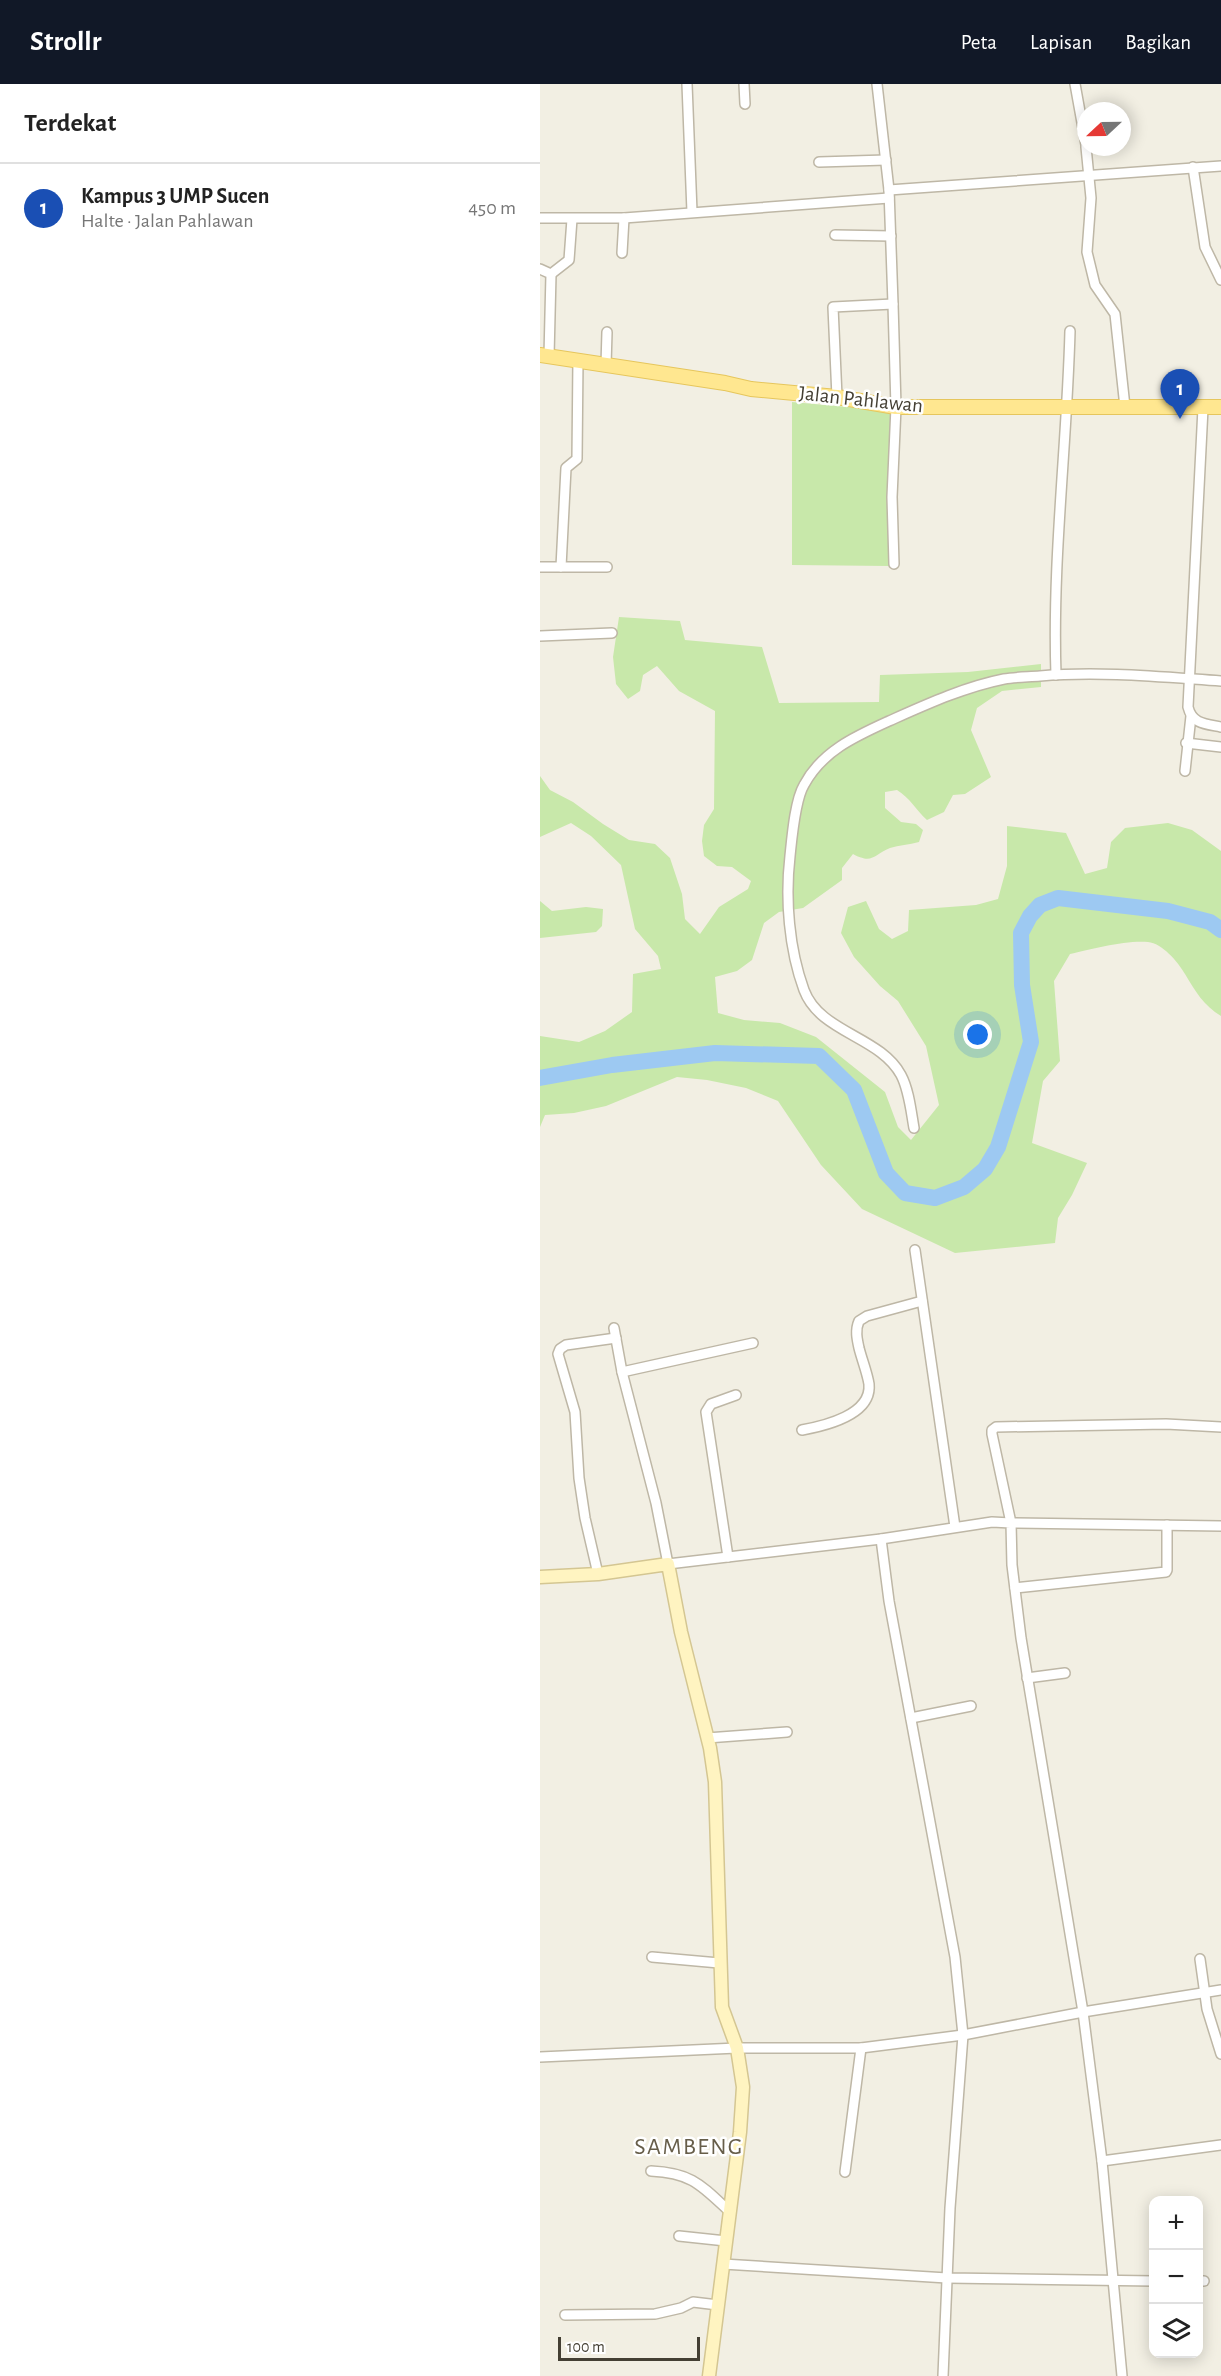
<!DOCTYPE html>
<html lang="id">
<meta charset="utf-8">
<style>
body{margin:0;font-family:"Alegreya Sans",sans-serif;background:#f6f6f6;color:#222}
.controls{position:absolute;right:18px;bottom:18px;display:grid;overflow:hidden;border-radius:12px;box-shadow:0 3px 15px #0003}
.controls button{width:54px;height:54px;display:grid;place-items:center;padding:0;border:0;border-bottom:2px solid #e0e0e0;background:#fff;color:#222;font:30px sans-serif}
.compass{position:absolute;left:537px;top:18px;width:54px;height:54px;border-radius:50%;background:#fff;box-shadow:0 3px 15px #0003;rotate:248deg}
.scale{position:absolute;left:18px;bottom:15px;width:142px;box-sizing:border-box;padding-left:6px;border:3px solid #443f33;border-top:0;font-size:16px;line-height:21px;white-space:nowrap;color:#443f33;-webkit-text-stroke:4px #fff;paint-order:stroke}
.you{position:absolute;left:438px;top:951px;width:21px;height:21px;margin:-15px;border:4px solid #fff;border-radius:50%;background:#1a73e8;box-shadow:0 0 0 9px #1a73e833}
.badge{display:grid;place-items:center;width:39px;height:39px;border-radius:50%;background:#111827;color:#fff;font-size:20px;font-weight:700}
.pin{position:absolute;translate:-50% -50px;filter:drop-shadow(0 2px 3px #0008)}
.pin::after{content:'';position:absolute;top:32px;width:21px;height:18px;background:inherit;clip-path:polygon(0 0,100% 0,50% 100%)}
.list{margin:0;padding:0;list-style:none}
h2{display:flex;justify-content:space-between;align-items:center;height:78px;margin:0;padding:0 24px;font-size:26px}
h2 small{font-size:20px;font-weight:400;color:#767676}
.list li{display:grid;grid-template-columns:39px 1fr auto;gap:18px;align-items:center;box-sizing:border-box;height:90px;padding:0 24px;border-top:2px solid #e0e0e0}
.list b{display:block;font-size:22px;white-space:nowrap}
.list p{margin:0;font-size:20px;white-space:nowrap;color:#767676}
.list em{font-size:20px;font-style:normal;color:#767676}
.icon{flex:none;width:33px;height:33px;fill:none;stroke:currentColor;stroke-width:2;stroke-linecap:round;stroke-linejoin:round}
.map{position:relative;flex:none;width:681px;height:2292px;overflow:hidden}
header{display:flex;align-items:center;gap:36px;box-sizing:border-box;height:84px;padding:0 30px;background:#111827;color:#fff}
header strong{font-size:28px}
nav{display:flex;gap:33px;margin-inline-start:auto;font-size:21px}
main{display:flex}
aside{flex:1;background:#fff}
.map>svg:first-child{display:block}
.green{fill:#c8e8aa}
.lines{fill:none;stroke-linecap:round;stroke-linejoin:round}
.river{stroke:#9dc9f2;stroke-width:16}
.street-casing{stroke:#beb7a6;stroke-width:12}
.secondary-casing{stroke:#d4c692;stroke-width:15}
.primary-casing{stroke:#e6c65d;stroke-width:16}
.street{stroke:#fff;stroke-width:9}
.secondary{stroke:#fff4c1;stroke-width:12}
.primary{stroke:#ffe790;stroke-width:14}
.labels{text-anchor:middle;stroke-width:5;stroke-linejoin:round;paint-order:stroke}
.street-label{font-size:21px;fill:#443f33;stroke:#fff}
.quarter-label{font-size:24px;letter-spacing:1.5px;fill:#675e4a;stroke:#fff}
</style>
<header>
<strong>Strollr</strong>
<nav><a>Peta</a><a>Lapisan</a><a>Bagikan</a></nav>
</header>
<main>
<aside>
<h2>Terdekat<small></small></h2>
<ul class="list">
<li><span class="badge" style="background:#1a4fb4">1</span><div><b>Kampus 3 UMP Sucen</b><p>Halte · Jalan Pahlawan</p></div><em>450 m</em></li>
</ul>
</aside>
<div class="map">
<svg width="681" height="2292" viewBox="0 0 681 2292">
<rect width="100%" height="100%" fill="#f2efe3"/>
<g class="green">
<polygon points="252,318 353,327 349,482 252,481"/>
<path d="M79,533L140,537L145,556L222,563L239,619L339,618L340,591L428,588L501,580V603L462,607L437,624L431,646L451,693L425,710L413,711L404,728L387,736C376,726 370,714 357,706L345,708V724L361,738L376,740L383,746L379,758C369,761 359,761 350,764C334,770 333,781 313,770L302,784V796L263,824L239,828L224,839L212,876L197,887L175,893L178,929L204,936L240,939L276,953L345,1008L358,1043L371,1056L399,1021L386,962L358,917L340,902L314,873L301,849L308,823L326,817L339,845L352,855L368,847L369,826L436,821L458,815L467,782V742L526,749L545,790L567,784L571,758L585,744L628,739L652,746L681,767V932C664,922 655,907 645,890C638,878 622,859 608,858C586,856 551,865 530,870L514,897L520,977L503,997L492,1059L547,1079L532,1111L518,1134L515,1159L415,1169L322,1125L281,1081L238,1017L206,1004L167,996L137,993L66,1022L34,1029L5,1031L0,1043V952L39,958L65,947L92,928L93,890L121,885L118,872L95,845L81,781L51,752L31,739L0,753V692L10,706L33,718L63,740L89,756L115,760L130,774L142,810L145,835L160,850L179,823L208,805L211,797L192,783L177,782L164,772L162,757L164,741L174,725L175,627L139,607L117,582L103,591L100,607L88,615L76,600L73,573Z"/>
<polygon points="0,817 12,827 46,823 63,825 62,842 56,848 0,854"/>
</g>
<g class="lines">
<polyline class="river" points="0,994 72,981 175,969 279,972 314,1006 346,1089 365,1109 395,1114 424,1103 445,1085 458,1063 491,958 482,901 481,849 490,832 500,821 518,814 628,827 670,838 681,846"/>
<defs>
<g id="street">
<polyline points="147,0 152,128"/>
<polyline points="204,0 205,20"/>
<polyline points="337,0 349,106 353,220 356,323 352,413 354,480"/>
<polyline points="535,0 546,61"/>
<polyline points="546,63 551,114 547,168 555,201 575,230 585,323"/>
<polyline points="279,78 346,76"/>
<polyline points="653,83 665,163 681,196"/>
<polyline points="349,106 681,82"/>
<polyline points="0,134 84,134 349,114"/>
<polyline points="295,151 351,152"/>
<polyline points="82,169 84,134"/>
<polyline points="0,185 11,190 9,272"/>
<polyline points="11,190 29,176 32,135"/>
<polyline points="66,281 67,248"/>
<polyline points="297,313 293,223 353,220"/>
<path d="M663,324L648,623C652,640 666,640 681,643"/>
<polyline points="0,483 67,483"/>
<polyline points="21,483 26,384 37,375 38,275"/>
<polyline points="0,552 72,549"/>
<path d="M516,591C512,476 527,362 530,247"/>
<polyline points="646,659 681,663"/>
<polyline points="645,687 651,632"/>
<path d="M374,1044C371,1027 369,1006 361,991C340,952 280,949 264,906C249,865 245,815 250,772C252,753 255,716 264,701C282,667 316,652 349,637C385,621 424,603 464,595C475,593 488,593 500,592C561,587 621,593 681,597"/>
<polyline points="375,1166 415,1443"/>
<polyline points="74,1244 82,1288 116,1419 128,1480 341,1455 452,1438 471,1439 472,1481 481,1554 543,1928 562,2077 582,2292"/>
<polyline points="82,1288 213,1259"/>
<polyline points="681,1343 626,1340 456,1343 452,1346 452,1350 471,1439 681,1442"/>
<path d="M262,1346C284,1342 332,1331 329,1300C327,1288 322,1276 319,1264C317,1255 315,1246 319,1237L327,1232L382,1217"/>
<polyline points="341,1455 349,1517 415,1873 423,1951 410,2124 403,2292"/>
<polyline points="188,1473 166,1328 171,1320 196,1311"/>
<polyline points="58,1490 45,1434 39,1394 35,1328 18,1270 20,1265 26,1261 76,1254"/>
<polyline points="475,1504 626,1488 627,1486 627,1441"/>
<polyline points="487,1594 525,1589"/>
<polyline points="371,1634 431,1622"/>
<polyline points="167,1654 247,1648"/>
<polyline points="112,1873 179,1879"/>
<polyline points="660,1875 667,1925 681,1970"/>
<polyline points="0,1973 197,1964 321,1964 423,1951 543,1928 681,1906"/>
<polyline points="562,2077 681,2061"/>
<path d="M111,2087C152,2089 161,2101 190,2128"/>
<polyline points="305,2088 321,1964"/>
<polyline points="139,2152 186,2157"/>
<polyline points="183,2180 407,2194 614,2197"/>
<polyline points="658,2197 664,2197"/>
<polyline points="25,2231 115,2230 141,2224 153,2218 178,2221"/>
</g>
<polyline id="secondary" points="0,1493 58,1490 128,1480 141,1548 170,1664 175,1698 182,1923 197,1964 203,2003 200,2048 169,2292"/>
<polyline id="primary" points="0,271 185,299 211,305 297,313 356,323 681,323"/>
</defs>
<use href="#street" class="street-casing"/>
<use href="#secondary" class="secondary-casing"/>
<use href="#primary" class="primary-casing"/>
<use href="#street" class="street"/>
<use href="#secondary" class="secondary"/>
<use href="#primary" class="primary"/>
</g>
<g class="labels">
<g class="street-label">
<text transform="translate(321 315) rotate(6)" y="7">Jalan Pahlawan</text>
</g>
<g class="quarter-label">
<text x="149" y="2070">SAMBENG</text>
</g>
</g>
</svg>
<div class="controls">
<button>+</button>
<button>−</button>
<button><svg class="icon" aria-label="layers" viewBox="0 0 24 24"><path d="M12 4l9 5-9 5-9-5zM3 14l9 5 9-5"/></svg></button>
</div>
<svg class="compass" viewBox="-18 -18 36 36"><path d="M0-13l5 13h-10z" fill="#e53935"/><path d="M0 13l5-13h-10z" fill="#767676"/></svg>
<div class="scale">100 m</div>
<div class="you"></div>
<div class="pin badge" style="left:640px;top:335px;background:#1a4fb4">1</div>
</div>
</main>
